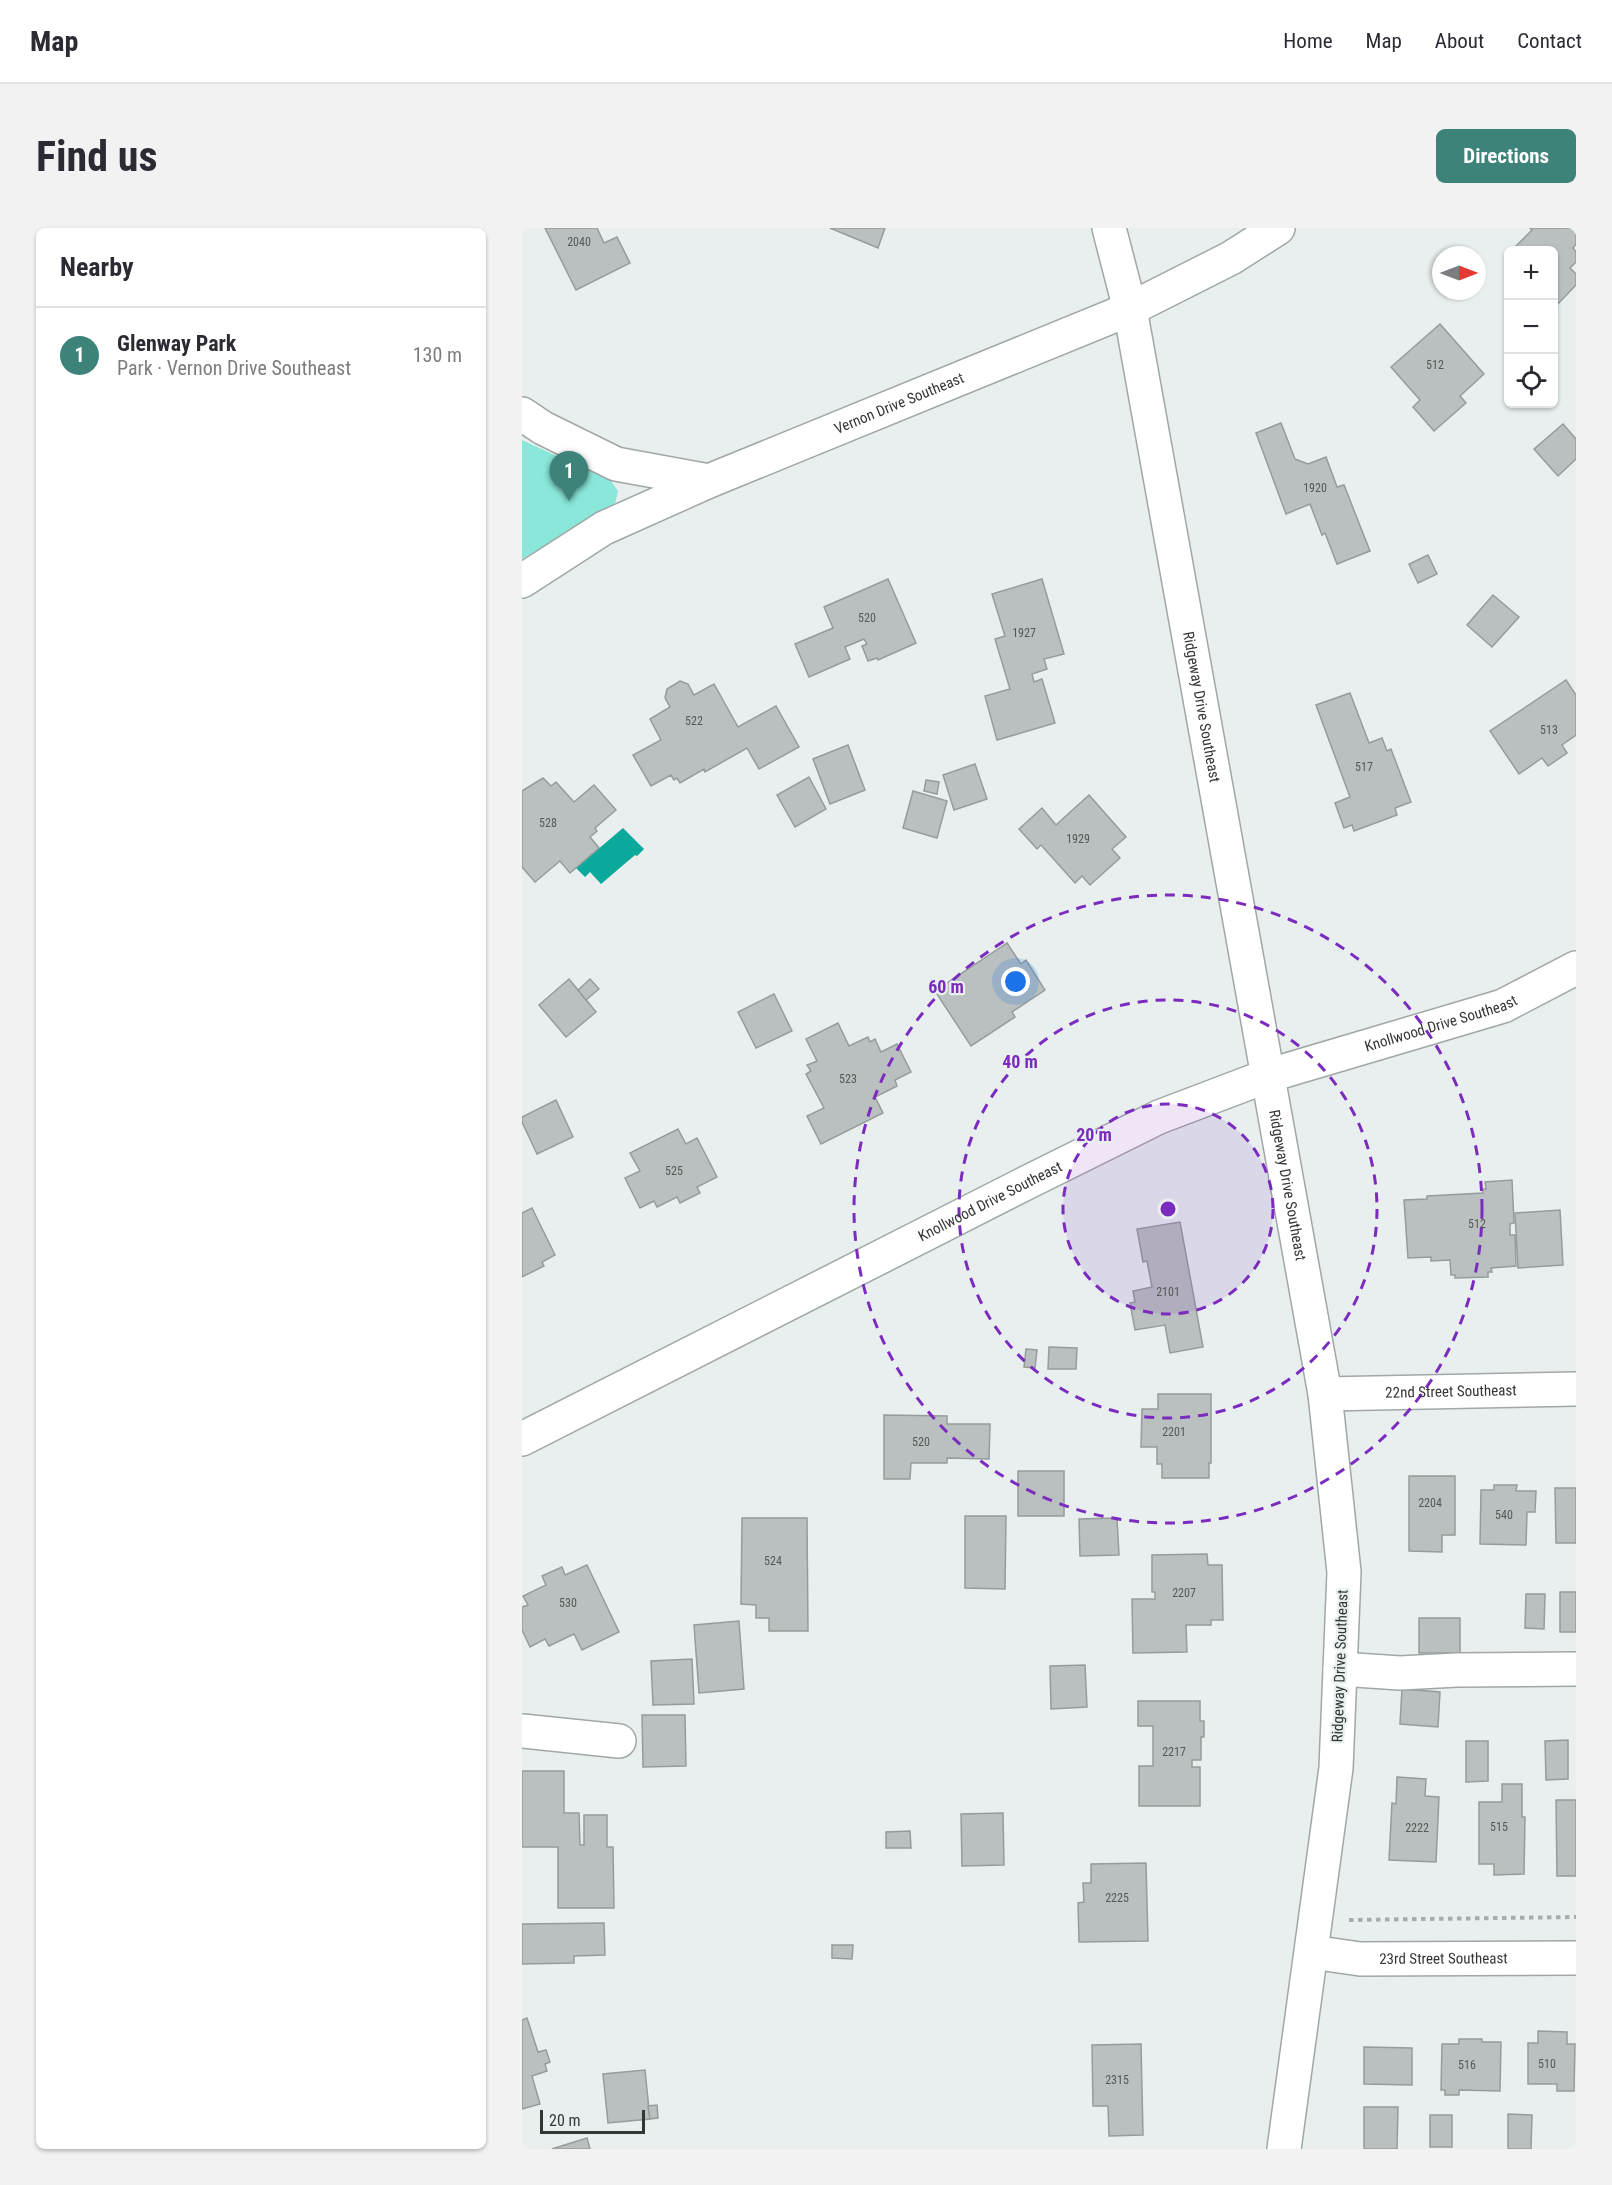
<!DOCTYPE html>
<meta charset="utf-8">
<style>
body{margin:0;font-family:"Roboto Condensed",sans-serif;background:#f2f2f3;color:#2b2b33}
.controls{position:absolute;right:18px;top:18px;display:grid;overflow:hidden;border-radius:9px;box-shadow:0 2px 4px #0004}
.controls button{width:54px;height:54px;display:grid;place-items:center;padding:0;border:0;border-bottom:2px solid #e1e1e2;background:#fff;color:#2b2b33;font:30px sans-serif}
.compass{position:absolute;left:910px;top:18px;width:54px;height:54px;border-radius:50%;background:#fff;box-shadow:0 2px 4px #0004;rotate:90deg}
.scale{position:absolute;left:18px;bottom:15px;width:105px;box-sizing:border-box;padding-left:6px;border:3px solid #343636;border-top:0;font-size:16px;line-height:21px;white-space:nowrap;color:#343636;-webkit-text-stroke:4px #e8efee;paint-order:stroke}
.you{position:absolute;left:494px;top:754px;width:21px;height:21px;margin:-15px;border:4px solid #fff;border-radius:50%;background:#1a73e8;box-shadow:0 0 0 9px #1a73e833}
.badge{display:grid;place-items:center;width:39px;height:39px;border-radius:50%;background:#3d837a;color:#fff;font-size:20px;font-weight:700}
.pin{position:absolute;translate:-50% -50px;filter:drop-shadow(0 2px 3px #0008)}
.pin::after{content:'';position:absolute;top:32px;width:21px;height:18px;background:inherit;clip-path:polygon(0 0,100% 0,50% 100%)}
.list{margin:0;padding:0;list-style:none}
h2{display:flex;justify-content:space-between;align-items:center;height:78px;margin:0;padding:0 24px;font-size:26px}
h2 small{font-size:20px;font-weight:400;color:#7c7c81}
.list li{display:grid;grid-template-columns:39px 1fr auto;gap:18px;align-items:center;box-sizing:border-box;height:96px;padding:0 24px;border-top:2px solid #e1e1e2}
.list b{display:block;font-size:22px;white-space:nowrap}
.list p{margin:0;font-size:20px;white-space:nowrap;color:#7c7c81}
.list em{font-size:20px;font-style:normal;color:#7c7c81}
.icon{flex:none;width:33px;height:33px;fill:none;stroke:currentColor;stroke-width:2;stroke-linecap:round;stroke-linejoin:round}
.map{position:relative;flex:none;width:1054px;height:1921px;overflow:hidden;border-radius:9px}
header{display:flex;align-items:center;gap:36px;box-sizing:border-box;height:84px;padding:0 30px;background:#fff;border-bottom:2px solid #e1e1e2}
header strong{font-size:28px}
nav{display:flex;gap:33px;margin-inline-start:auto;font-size:21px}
.intro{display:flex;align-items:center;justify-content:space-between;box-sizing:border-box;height:144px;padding:0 36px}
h1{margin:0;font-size:42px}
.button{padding:15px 27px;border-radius:9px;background:#3d837a;color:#fff;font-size:21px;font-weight:700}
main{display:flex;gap:36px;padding:0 36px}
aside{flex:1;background:#fff;border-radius:9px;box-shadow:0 2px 4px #0004}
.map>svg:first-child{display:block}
.green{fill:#8ae8db}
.water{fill:#0ba99c}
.building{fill:#bac0bf;stroke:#969c9b;stroke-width:1.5}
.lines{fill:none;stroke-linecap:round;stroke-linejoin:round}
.minor-casing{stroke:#a1a7a6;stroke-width:36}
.path{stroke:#a7acab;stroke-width:4;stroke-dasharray:4.5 4.5;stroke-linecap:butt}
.minor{stroke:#fff;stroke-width:33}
.ring{fill:none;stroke:#7b2cbf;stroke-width:3;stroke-dasharray:10 8}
.labels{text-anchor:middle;stroke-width:4.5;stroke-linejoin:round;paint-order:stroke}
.number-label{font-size:12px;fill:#565858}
.street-label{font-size:15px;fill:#343636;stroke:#e8efee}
.centre{fill:#7b2cbf;stroke:#e8efee;stroke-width:3}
.ring-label{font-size:18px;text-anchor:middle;font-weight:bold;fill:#7b2cbf;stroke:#e8efee;stroke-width:4.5;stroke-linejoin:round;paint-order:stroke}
</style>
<header>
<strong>Map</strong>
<nav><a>Home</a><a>Map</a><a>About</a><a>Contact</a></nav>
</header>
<div class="intro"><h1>Find us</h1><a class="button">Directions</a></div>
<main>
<aside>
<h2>Nearby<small></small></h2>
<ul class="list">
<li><span class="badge">1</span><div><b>Glenway Park</b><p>Park · Vernon Drive Southeast</p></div><em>130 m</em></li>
</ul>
</aside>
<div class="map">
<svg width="1054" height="1921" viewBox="0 0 1054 1921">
<rect width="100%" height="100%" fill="#e8efee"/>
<polygon class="green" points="0,212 89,253 96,263 93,276 0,331"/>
<polygon class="water" points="101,600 122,621 115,628 113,627 79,656 68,644 63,649 54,640"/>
<g class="building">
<polygon points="23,0 75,0 82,15 95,9 108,35 54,62"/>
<polygon points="308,0 363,0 356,20"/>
<polygon points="1008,0 1054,0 1054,16 1051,20 1054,24 1054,34 1048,40 1054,46 1054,57 1032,80 1032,22 990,22 1010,2"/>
<polygon points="918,96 962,146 938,168 944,175 912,203 891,179 898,172 869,139"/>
<polygon points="759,195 773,231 786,236 804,229 815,259 822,257 848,323 815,336 803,305 800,307 788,276 764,286 734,205"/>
<polygon points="1041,196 1054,211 1054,231 1036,248 1012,221"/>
<polygon points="906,327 915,346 896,355 887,336"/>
<polygon points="366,351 394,415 356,432 355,430 346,433 340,418 345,416 342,411 323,419 328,431 287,449 273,416 311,400 302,379"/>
<polygon points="520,351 542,426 522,431 525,441 510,446 512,454 520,451 533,495 475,512 463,468 488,461 473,411 483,408 470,366"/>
<polygon points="971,367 997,389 970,419 945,397"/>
<polygon points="1044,452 1054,467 1054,507 1040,517 1045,525 1026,538 1020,530 997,546 968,503"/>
<polygon points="158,453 166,456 172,467 192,456 216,499 254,478 277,519 237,541 225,520 183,544 182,541 158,555 155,550 152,552 149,547 129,558 111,527 139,512 128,491 148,479 143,470 145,461"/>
<polygon points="828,465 847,515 860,510 865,523 869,521 889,574 873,580 875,587 832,603 830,597 822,600 813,575 828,569 794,477"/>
<polygon points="326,517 343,562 308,576 291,531"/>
<polygon points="453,536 465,571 432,582 421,547"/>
<polygon points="287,549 304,581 273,599 255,567"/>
<polygon points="21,550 29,558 34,554 52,574 72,557 94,582 73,600 75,603 68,609 77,620 48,645 38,633 13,654 0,639 0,563"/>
<polygon points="404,552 417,554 415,566 402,563"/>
<polygon points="391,563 425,573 415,610 381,600"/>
<polygon points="567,567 604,609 590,621 598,630 568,657 560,648 553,655 519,617 515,621 497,601 520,580 534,597"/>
<polygon points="485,715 499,736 504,732 523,762 490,784 493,789 449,818 413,763"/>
<polygon points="47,751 74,784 44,809 17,777"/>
<polygon points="68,751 77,761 64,772 56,762"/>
<polygon points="252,766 270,803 234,820 216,784"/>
<polygon points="316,795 327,818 346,809 348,814 353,811 359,824 375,816 389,844 373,852 375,858 353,869 361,885 299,916 285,888 302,880 284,846 289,843 285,837 295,833 284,811"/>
<polygon points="34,872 51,909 15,926 0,894 0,889"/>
<polygon points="156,901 164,916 175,910 195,949 175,959 178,965 158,975 155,969 135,979 132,973 118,980 103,950 118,943 108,925"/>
<polygon points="990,952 992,995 988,996 988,1007 993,1007 994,1038 969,1040 970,1044 966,1044 966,1049 933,1050 933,1047 929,1047 928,1032 909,1033 909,1029 886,1030 882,972 905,971 905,968 961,965 961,961 964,961 963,954"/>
<polygon points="10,980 33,1027 20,1034 22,1038 0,1049 0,985"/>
<polygon points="1038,982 1041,1037 996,1040 993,985"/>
<polygon points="658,994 681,1119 648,1125 643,1097 613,1102 608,1075 613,1074 611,1063 630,1059 625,1033 621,1034 615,1001"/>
<polygon points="527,1119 555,1120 554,1141 526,1141"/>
<polygon points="504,1121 515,1122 513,1140 502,1139"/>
<polygon points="636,1166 689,1166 689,1235 687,1235 687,1250 640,1250 640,1236 635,1236 635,1219 619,1219 620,1181 636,1181"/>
<polygon points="362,1187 425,1188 425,1196 468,1196 467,1231 425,1230 425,1235 389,1235 388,1251 362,1251"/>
<rect x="496" y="1243" width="46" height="45"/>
<polygon points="887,1248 933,1248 933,1307 920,1307 920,1324 887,1323"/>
<polygon points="972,1257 995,1257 994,1263 1014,1263 1013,1284 1005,1284 1004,1317 958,1316 959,1262 972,1262"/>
<polygon points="1033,1260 1054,1260 1054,1315 1034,1315"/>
<polygon points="443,1288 484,1288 483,1361 443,1360"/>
<polygon points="220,1290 285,1290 286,1403 247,1403 247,1390 234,1390 234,1377 219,1376"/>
<polygon points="595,1290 597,1327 558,1328 557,1291"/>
<polygon points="685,1326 686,1337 700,1337 701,1392 689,1392 689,1397 664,1397 665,1424 611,1425 610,1371 633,1371 633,1364 630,1364 630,1327"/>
<polygon points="65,1337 97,1404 60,1422 52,1406 27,1418 23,1411 8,1419 0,1402 0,1379 6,1377 1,1368 24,1357 20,1348 40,1339 43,1347"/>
<rect x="1038" y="1364" width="16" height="40"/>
<polygon points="1004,1366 1023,1366 1022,1401 1003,1400"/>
<rect x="897" y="1390" width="41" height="35"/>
<polygon points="217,1393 222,1461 177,1465 172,1397"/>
<polygon points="170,1431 172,1476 131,1477 129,1433"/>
<polygon points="563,1437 565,1479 529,1481 528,1438"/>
<polygon points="880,1461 918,1464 916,1499 878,1496"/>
<polygon points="616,1473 678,1473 678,1493 682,1493 682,1509 679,1509 679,1532 670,1532 670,1539 678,1539 678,1578 617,1578 617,1538 631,1538 631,1498 616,1498"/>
<polygon points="120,1487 163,1487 164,1538 121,1539"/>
<polygon points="1046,1512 1046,1551 1024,1552 1023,1513"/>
<polygon points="944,1513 966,1513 966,1553 944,1554"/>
<polygon points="0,1543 42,1543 42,1585 57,1585 58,1617 62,1617 62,1587 85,1587 85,1619 91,1619 92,1680 36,1680 36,1619 0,1619"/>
<polygon points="875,1549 904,1551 903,1568 917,1569 914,1634 867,1632 870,1575 874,1576"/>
<polygon points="980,1556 1000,1556 1000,1589 1003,1589 1002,1646 972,1647 972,1636 957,1636 957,1574 980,1574"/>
<polygon points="1034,1572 1054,1572 1054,1648 1035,1648"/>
<polygon points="481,1585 482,1637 440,1638 439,1586"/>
<polygon points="388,1603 389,1620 364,1620 364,1604"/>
<polygon points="624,1635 626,1713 557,1714 556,1675 562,1674 561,1655 569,1655 569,1636"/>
<polygon points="82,1695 83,1727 52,1728 52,1735 0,1736 0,1696"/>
<polygon points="310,1717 331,1717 330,1731 310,1730"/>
<polygon points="5,1790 16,1824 24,1822 28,1834 23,1836 25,1843 10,1848 18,1876 0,1881 0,1792"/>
<polygon points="1016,1803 1045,1804 1045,1816 1053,1816 1052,1863 1035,1863 1035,1856 1006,1856 1006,1815 1016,1815"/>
<polygon points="937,1811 960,1811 960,1814 979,1814 978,1863 937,1862 937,1867 923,1867 923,1862 919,1862 920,1816 937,1816"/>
<polygon points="619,1816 621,1907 587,1908 586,1878 571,1878 570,1817"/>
<polygon points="842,1819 890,1820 890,1857 842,1856"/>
<polygon points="123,1842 128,1891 86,1895 81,1846"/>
<polygon points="135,1877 136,1890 128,1891 126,1878"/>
<polygon points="842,1879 876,1879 875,1921 842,1921"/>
<polygon points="986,1886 1010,1887 1009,1921 986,1921"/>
<rect x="908" y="1887" width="22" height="32"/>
<polygon points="65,1910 68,1921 30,1921"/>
</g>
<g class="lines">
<defs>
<g id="minor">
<path id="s1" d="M587,0L608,81L803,1166L822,1344L814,1540L762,1921"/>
<polyline points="0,186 21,200 94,236 187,253"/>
<path id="s2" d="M0,353L82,300L187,253L608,81L709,30L756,0"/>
<path id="s3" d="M803,1166L1054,1161"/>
<path id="s4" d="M0,1211L508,953L637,889L745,848L981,778L1054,740"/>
<polyline points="818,1441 878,1445 935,1442 1054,1441"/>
<polyline points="0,1503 97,1513"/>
<path id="s5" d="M790,1724L838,1731L1054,1730"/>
</g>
</defs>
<use href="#minor" class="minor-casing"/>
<polyline class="path" points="827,1692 1054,1689"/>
<use href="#minor" class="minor"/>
</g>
<circle cx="646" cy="981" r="105" fill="#7b2cbf" fill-opacity=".12"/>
<g class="ring">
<circle cx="646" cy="981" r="105"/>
<circle cx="646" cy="981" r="209"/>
<circle cx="646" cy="981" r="314"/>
</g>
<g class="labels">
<g class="number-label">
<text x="57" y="18">2040</text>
<text x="913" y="141">512</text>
<text x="793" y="264">1920</text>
<text x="345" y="394">520</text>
<text x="502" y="409">1927</text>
<text x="172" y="497">522</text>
<text x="1027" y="506">513</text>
<text x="842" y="543">517</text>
<text x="26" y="599">528</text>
<text x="556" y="615">1929</text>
<text x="326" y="855">523</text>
<text x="152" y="947">525</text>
<text x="955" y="1000">512</text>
<text x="646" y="1068">2101</text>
<text x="652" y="1208">2201</text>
<text x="399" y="1218">520</text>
<text x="908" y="1279">2204</text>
<text x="982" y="1291">540</text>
<text x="251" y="1337">524</text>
<text x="662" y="1369">2207</text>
<text x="46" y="1379">530</text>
<text x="652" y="1528">2217</text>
<text x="977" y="1603">515</text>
<text x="895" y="1604">2222</text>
<text x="595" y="1674">2225</text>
<text x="1025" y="1840">510</text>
<text x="945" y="1841">516</text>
<text x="595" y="1856">2315</text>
</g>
<g class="street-label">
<text dy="5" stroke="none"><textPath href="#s2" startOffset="418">Vernon Drive Southeast</textPath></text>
<text dy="5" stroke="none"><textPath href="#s1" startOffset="488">Ridgeway Drive Southeast</textPath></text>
<text dy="5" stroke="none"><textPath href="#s4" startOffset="1011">Knollwood Drive Southeast</textPath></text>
<text dy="5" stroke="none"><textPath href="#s1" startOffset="974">Ridgeway Drive Southeast</textPath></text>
<text dy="5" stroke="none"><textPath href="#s4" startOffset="525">Knollwood Drive Southeast</textPath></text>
<text dy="5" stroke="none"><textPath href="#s3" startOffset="126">22nd Street Southeast</textPath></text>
<text transform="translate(818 1438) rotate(-88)" y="5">Ridgeway Drive Southeast</text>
<text dy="5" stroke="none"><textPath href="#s5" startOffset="132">23rd Street Southeast</textPath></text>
</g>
</g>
<circle cx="646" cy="981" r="9" class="centre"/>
<g class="ring-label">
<text x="424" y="765">60 m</text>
<text x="498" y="840">40 m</text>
<text x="572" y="913">20 m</text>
</g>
</svg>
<div class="controls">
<button>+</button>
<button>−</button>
<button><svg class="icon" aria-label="locate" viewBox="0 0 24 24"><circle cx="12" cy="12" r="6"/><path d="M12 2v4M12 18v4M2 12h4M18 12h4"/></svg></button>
</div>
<svg class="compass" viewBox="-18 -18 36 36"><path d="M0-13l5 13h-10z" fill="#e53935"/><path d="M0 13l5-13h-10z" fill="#7c7c81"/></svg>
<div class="scale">20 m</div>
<div class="you"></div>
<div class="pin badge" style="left:47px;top:273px">1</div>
</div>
</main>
